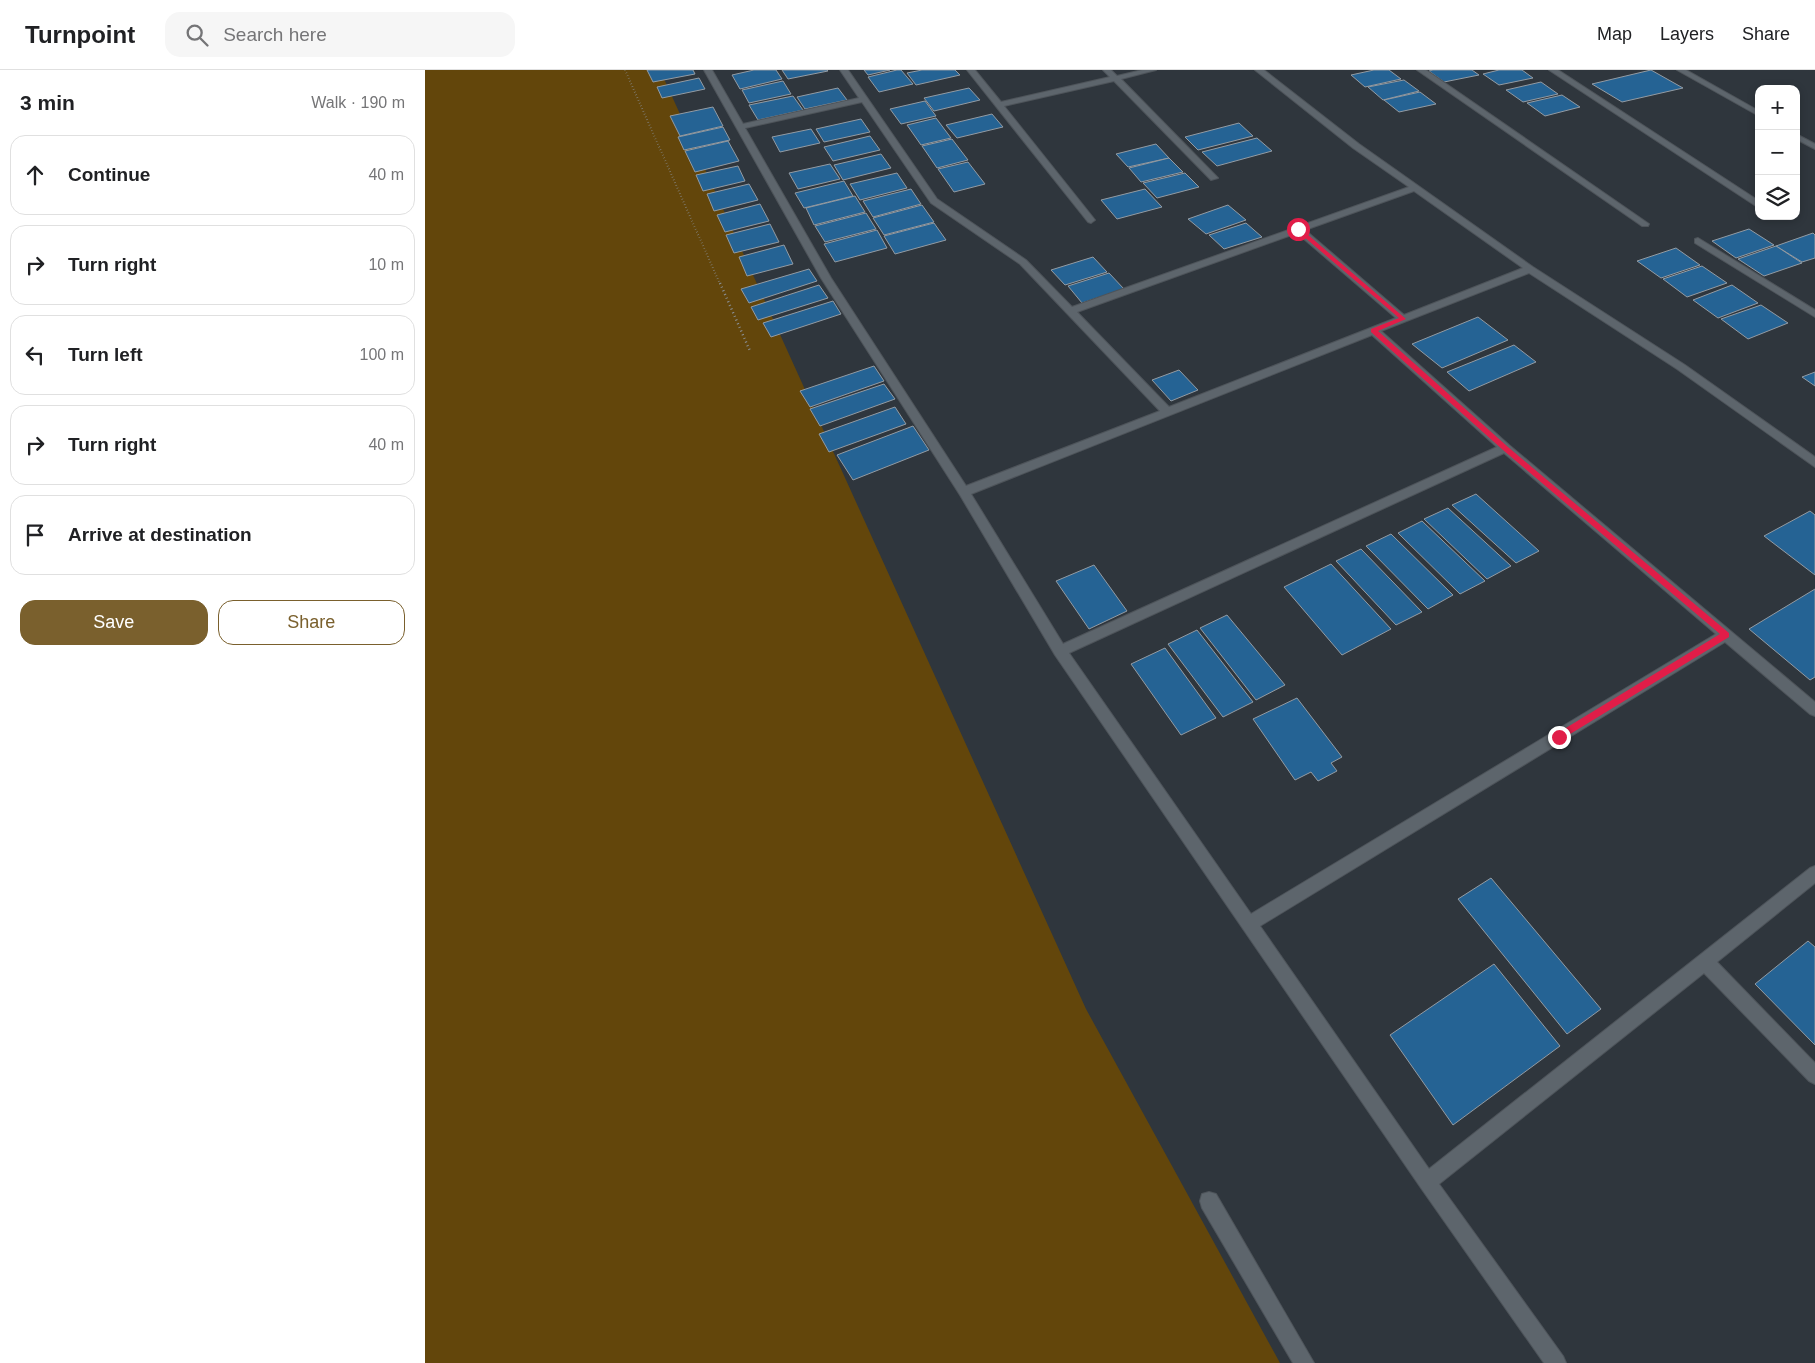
<!DOCTYPE html>
<meta charset="utf-8">
<style>
body{margin:0;font-family:Arial,sans-serif;background:#f6f6f6;color:#202124}
.controls{position:absolute;right:15px;top:15px;display:grid;overflow:hidden;border-radius:10px;box-shadow:0 2px 8px #0003}
.controls button{width:45px;height:45px;display:grid;place-items:center;padding:0;border:0;border-bottom:1px solid #e0e0e0;background:#fff;color:#202124;font:25px sans-serif}
.stop{position:absolute;width:15px;height:15px;margin:-11px;border:4px solid #e11d48;border-radius:50%;background:#fff}
.stop.end{background:#e11d48;border-color:#fff;box-shadow:0 1px 5px #0008}
.list{margin:0;padding:0;list-style:none}
h2{display:flex;justify-content:space-between;align-items:center;height:65px;margin:0;padding:0 20px;font-size:21px}
h2 small{font-size:16px;font-weight:400;color:#757577}
.list li{display:grid;grid-template-columns:32px 1fr auto;gap:15px;align-items:center;box-sizing:border-box;height:80px;margin:0 10px 10px;padding:0 10px;border:1px solid #e0e0e0;border-radius:15px}
.list b{display:block;font-size:19px;white-space:nowrap}
.list em{font-size:16px;font-style:normal;color:#757577}
.actions{display:flex;gap:10px;padding:15px 20px}
.actions a{flex:1;padding:11px 0;border:1px solid #7a602d;border-radius:15px;text-align:center;font-size:18px;color:#7a602d}
.actions .main{background:#7a602d;color:#fff}
.icon{flex:none;width:28px;height:28px;fill:none;stroke:currentColor;stroke-width:2;stroke-linecap:round;stroke-linejoin:round}
.map{position:relative;flex:none;width:1390px;height:1293px;overflow:hidden}
header{display:flex;align-items:center;gap:30px;box-sizing:border-box;height:70px;padding:0 25px;background:#fff;border-bottom:1px solid #e0e0e0}
header strong{font-size:24px}
nav{display:flex;gap:28px;margin-inline-start:auto;font-size:18px}
.search{width:350px;height:45px;background:#f6f6f6;display:flex;align-items:center;gap:12px;box-sizing:border-box;padding:0 18px;border-radius:15px;color:#757577;font-size:19px}
main{display:flex}
aside{flex:1;background:#fff}
.map>svg:first-child{display:block}
.green{fill:#63460b}
.building{fill:#256394;stroke:#939ba3}
.lines{fill:none;stroke-linecap:round;stroke-linejoin:round}
.minor-casing{stroke:#4e545a;stroke-width:2}
.path-far1{stroke:#8a8f95;stroke-width:2;stroke-dasharray:0.5 2.5;stroke-linecap:butt}
.path{stroke:#8a8f95;stroke-width:2.5;stroke-dasharray:1 3;stroke-linecap:butt}
.minor{fill:#5d656c;fill-rule:evenodd}
.route{fill:#e11d48}
</style>
<header>
<strong>Turnpoint</strong>
<div class="search"><svg class="icon" aria-label="search" viewBox="0 0 24 24"><circle cx="10" cy="10" r="6"/><path d="M15 15l6 6"/></svg>Search here</div>
<nav><a>Map</a><a>Layers</a><a>Share</a></nav>
</header>
<main>
<aside>
<h2>3 min<small>Walk · 190 m</small></h2>
<ul class="list">
<li><svg class="icon" aria-label="ahead" viewBox="0 0 24 24"><path d="M12 20V5M6 11l6-6 6 6"/></svg><div><b>Continue</b></div><em>40 m</em></li>
<li><svg class="icon" aria-label="right" viewBox="0 0 24 24"><path d="M7 20v-9h11M14 6l5 5-5 5"/></svg><div><b>Turn right</b></div><em>10 m</em></li>
<li><svg class="icon" aria-label="left" viewBox="0 0 24 24"><path d="M17 20v-9H6M10 6l-5 5 5 5"/></svg><div><b>Turn left</b></div><em>100 m</em></li>
<li><svg class="icon" aria-label="right" viewBox="0 0 24 24"><path d="M7 20v-9h11M14 6l5 5-5 5"/></svg><div><b>Turn right</b></div><em>40 m</em></li>
<li><svg class="icon" aria-label="arrive" viewBox="0 0 24 24"><path d="M6 21V4h12l-3 4 3 4H6"/></svg><div><b>Arrive at destination</b></div></li>
</ul>
<div class="actions"><a class="main">Save</a><a>Share</a></div>
</aside>
<div class="map">
<svg width="1390" height="1293" viewBox="0 0 1390 1293">
<rect width="100%" height="100%" fill="#2f363d"/>
<polygon class="green" points="0,0 235,0 661,939 855,1293 0,1293"/>
<g class="building">
<polygon points="222,0 268,0 270,4 228,12"/>
<polygon points="329,0 351,0 357,9 315,19 307,5"/>
<polygon points="357,0 402,0 403,1 363,9"/>
<polygon points="439,0 465,0 443,5"/>
<polygon points="472,0 476,0 488,14 454,22 443,7"/>
<polygon points="497,0 530,0 535,5 491,15 482,3"/>
<polygon points="949,0 964,0 976,9 940,17 926,5"/>
<polygon points="1008,0 1047,0 1054,5 1019,12 1004,1"/>
<polygon points="1074,0 1097,0 1108,8 1074,15 1058,4"/>
<polygon points="1226,0 1258,18 1197,32 1167,14"/>
<polygon points="274,8 280,19 237,28 232,17"/>
<polygon points="979,10 994,21 958,30 943,17"/>
<polygon points="358,11 366,24 324,33 317,20"/>
<polygon points="1116,12 1133,24 1098,32 1081,20"/>
<polygon points="413,18 422,30 380,39 372,27"/>
<polygon points="544,18 555,30 509,41 499,28"/>
<polygon points="995,22 1011,34 974,42 959,30"/>
<polygon points="1137,25 1155,37 1120,46 1102,33"/>
<polygon points="368,26 378,40 333,50 324,35"/>
<polygon points="500,31 511,46 476,54 465,39"/>
<polygon points="288,37 298,56 255,66 245,46"/>
<polygon points="567,44 578,57 532,68 521,55"/>
<polygon points="511,48 526,68 496,75 482,55"/>
<polygon points="436,49 445,62 399,72 391,59"/>
<polygon points="814,53 828,66 773,80 760,67"/>
<polygon points="298,57 305,70 259,80 253,67"/>
<polygon points="386,59 395,73 355,82 347,67"/>
<polygon points="445,66 455,80 408,91 399,77"/>
<polygon points="832,68 847,81 792,96 777,82"/>
<polygon points="527,69 543,90 512,98 497,76"/>
<polygon points="303,71 314,91 270,102 260,81"/>
<polygon points="731,74 744,88 703,97 691,84"/>
<polygon points="456,84 466,98 418,110 409,95"/>
<polygon points="744,88 758,102 716,112 704,98"/>
<polygon points="543,92 560,114 529,122 513,99"/>
<polygon points="405,94 415,109 373,119 364,103"/>
<polygon points="313,96 320,111 278,121 271,105"/>
<polygon points="472,103 482,118 435,130 425,114"/>
<polygon points="760,103 774,117 732,128 718,113"/>
<polygon points="419,111 428,126 379,138 370,123"/>
<polygon points="324,114 333,130 289,141 282,124"/>
<polygon points="486,119 496,134 448,147 438,131"/>
<polygon points="720,119 737,137 692,149 676,130"/>
<polygon points="430,126 440,142 389,155 381,138"/>
<polygon points="335,134 344,151 300,162 292,145"/>
<polygon points="497,135 509,152 459,165 448,148"/>
<polygon points="803,135 821,150 781,164 763,149"/>
<polygon points="441,143 451,159 400,172 390,156"/>
<polygon points="509,153 521,170 470,184 459,166"/>
<polygon points="821,153 837,167 799,179 784,165"/>
<polygon points="345,154 354,172 309,183 301,165"/>
<polygon points="1324,159 1349,175 1311,188 1287,171"/>
<polygon points="452,160 462,178 410,192 399,174"/>
<polygon points="1388,163 1390,165 1390,188 1377,192 1351,176"/>
<polygon points="359,175 368,194 322,206 314,187"/>
<polygon points="1351,176 1377,193 1339,206 1313,189"/>
<polygon points="1251,178 1275,195 1236,208 1212,191"/>
<polygon points="668,187 682,202 640,215 626,200"/>
<polygon points="1277,196 1302,213 1262,227 1238,209"/>
<polygon points="384,199 392,211 324,233 316,219"/>
<polygon points="684,203 699,219 657,233 643,216"/>
<polygon points="394,215 403,228 333,250 326,237"/>
<polygon points="1307,215 1333,233 1293,248 1268,230"/>
<polygon points="408,231 416,244 346,267 338,253"/>
<polygon points="1336,235 1363,253 1323,269 1296,249"/>
<polygon points="1053,247 1083,270 1017,298 987,274"/>
<polygon points="1089,275 1111,292 1044,321 1022,302"/>
<polygon points="449,296 459,311 385,337 375,321"/>
<polygon points="754,300 773,320 746,331 727,310"/>
<polygon points="1390,302 1390,316 1377,307"/>
<polygon points="459,314 470,329 395,356 385,339"/>
<polygon points="470,337 481,354 404,382 394,364"/>
<polygon points="488,356 504,380 428,410 412,385"/>
<polygon points="1051,424 1114,481 1091,493 1027,435"/>
<polygon points="1023,438 1086,496 1062,509 999,449"/>
<polygon points="1385,441 1390,445 1390,505 1339,466"/>
<polygon points="997,451 1060,511 1035,524 973,463"/>
<polygon points="966,464 1028,525 1003,539 941,476"/>
<polygon points="936,479 997,542 971,555 911,491"/>
<polygon points="906,494 966,559 917,585 859,517"/>
<polygon points="669,495 702,541 664,559 631,511"/>
<polygon points="1390,519 1390,607 1385,610 1324,559"/>
<polygon points="802,545 860,615 831,630 775,558"/>
<polygon points="772,560 828,632 798,647 743,574"/>
<polygon points="740,578 791,648 756,665 706,594"/>
<polygon points="872,628 917,687 906,693 912,701 893,711 886,702 870,710 828,649"/>
<polygon points="1066,808 1176,939 1142,964 1033,829"/>
<polygon points="1383,871 1390,877 1390,975 1330,914"/>
<polygon points="1069,894 1135,976 1028,1055 965,965"/>
</g>
<g class="lines">
<defs>
<g id="minor">
<path d="M279,0H287L318,54L434,28L415,0H423L512,129L601,190L647,237L984,117L928,78L830,0H839L934,74L1108,197L1260,295L1390,387V397L1252,299L1104,203L956,261L1084,375L1390,632V646L1385,644L1300,572L835,856L1004,1099L1385,798L1390,796V813L1292,892L1390,993V1014L1384,1011L1279,903L1014,1114L1138,1286L1141,1293H1119L996,1118L630,585L535,425L396,208ZM437,32L506,133L595,194L735,341L541,416L406,208L320,58ZM989,121L1098,198L979,245L880,160ZM872,163L971,248L744,337L652,242ZM947,265L1072,377L638,574L546,424ZM1079,383L1291,564L826,844L644,583Z"/>
<polygon points="542,0 550,0 576,32 685,7 678,0 686,0 692,6 717,0 731,0 696,9 793,108 786,110 689,11 579,36 670,150 666,153 663,152"/>
<polygon points="992,0 1001,0 1224,154 1223,156 1217,156"/>
<polygon points="1124,0 1133,0 1334,131 1334,138"/>
<polygon points="1252,0 1261,0 1334,41 1334,46"/>
<polygon points="1371,64 1390,74 1390,79 1371,69"/>
<polygon points="1273,168 1390,240 1390,247 1270,173 1270,169"/>
<polygon points="784,1122 791,1124 889,1293 868,1293 777,1138 775,1131 777,1124"/>
</g>
</defs>
<use href="#minor" class="minor-casing"/>
<polyline class="path-far1" points="200,0 295,214"/>
<polyline class="path" points="295,213 325,281"/>
<use href="#minor" class="minor"/>
</g>
<polygon class="route" points="871,158 875,158 981,249 953,261 1083,377 1304,563 1304,567 1137,669 1131,669 1131,664 1295,564 1078,380 946,262 946,259 974,248 871,160"/>
</svg>
<div class="controls">
<button>+</button>
<button>−</button>
<button><svg class="icon" aria-label="layers" viewBox="0 0 24 24"><path d="M12 4l9 5-9 5-9-5zM3 14l9 5 9-5"/></svg></button>
</div>
<div class="stop" style="left:873px;top:159px"></div>
<div class="stop end" style="left:1134px;top:667px"></div>
</div>
</main>
